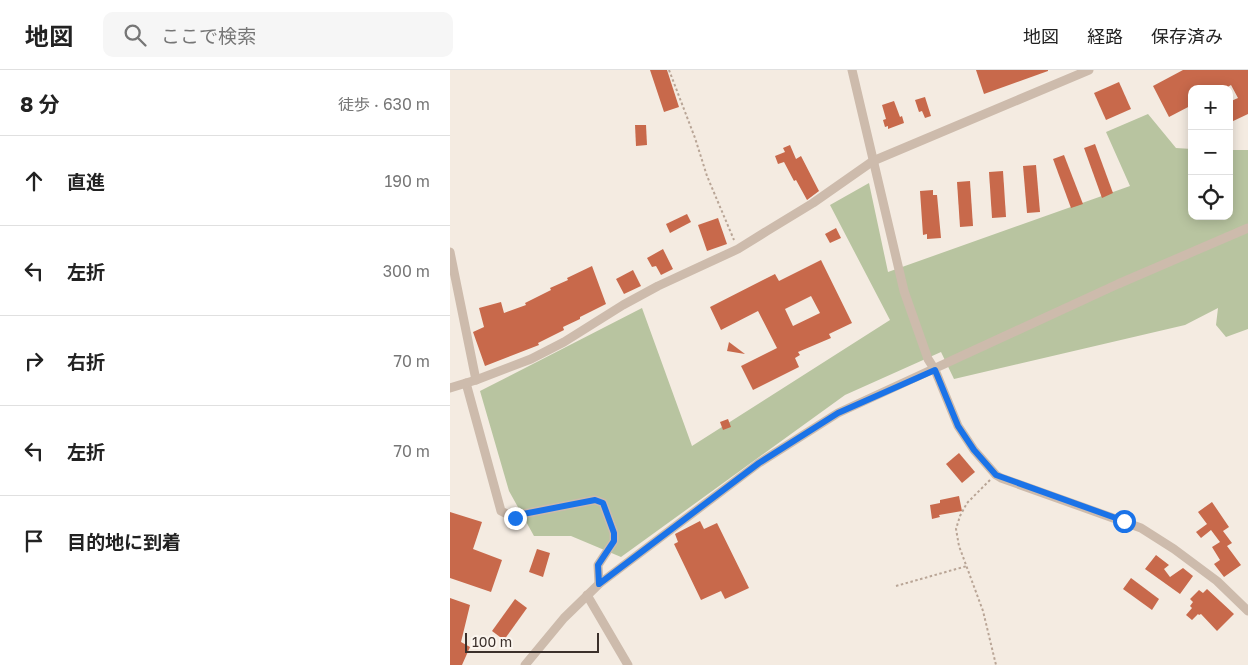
<!DOCTYPE html>
<html lang="ja">
<meta charset="utf-8">
<style>
body{margin:0;font-family:"Golos Text","Noto Sans JP",sans-serif;background:#f6f6f6;color:#222}
.controls{position:absolute;right:15px;top:15px;display:grid;overflow:hidden;border-radius:10px;box-shadow:0 2px 12px #0003}
.controls button{width:45px;height:45px;display:grid;place-items:center;padding:0;border:0;border-bottom:1px solid #e0e0e0;background:#fff;color:#222;font:25px sans-serif}
.scale{position:absolute;left:15px;bottom:12px;width:134px;box-sizing:border-box;padding-left:5px;border:2px solid #3b302b;border-top:0;font-size:14px;line-height:18px;white-space:nowrap;color:#3b302b;-webkit-text-stroke:4px #fbf5ee;paint-order:stroke}
.stop{position:absolute;width:15px;height:15px;margin:-11px;border:4px solid #1a73e8;border-radius:50%;background:#fff}
.stop.end{background:#1a73e8;border-color:#fff;box-shadow:0 1px 5px #0008}
.list{margin:0;padding:0;list-style:none}
h2{display:flex;justify-content:space-between;align-items:center;height:65px;margin:0;padding:0 20px;font-size:21px}
h2 small{font-size:16px;font-weight:400;color:#767676}
.list li{display:grid;grid-template-columns:32px 1fr auto;gap:15px;align-items:center;box-sizing:border-box;height:90px;padding:0 20px;border-top:1px solid #e0e0e0}
.list b{display:block;font-size:19px;white-space:nowrap}
.list em{font-size:16px;font-style:normal;color:#767676}
.icon{flex:none;width:28px;height:28px;fill:none;stroke:currentColor;stroke-width:2;stroke-linecap:round;stroke-linejoin:round}
.map{position:relative;flex:none;width:798px;height:595px;overflow:hidden}
header{display:flex;align-items:center;gap:30px;box-sizing:border-box;height:70px;padding:0 25px;background:#fff;border-bottom:1px solid #e0e0e0}
header strong{font-size:24px}
nav{display:flex;gap:28px;margin-inline-start:auto;font-size:18px}
.search{width:350px;height:45px;background:#f6f6f6;display:flex;align-items:center;gap:12px;box-sizing:border-box;padding:0 18px;border-radius:10px;color:#767676;font-size:19px}
main{display:flex}
aside{flex:1;background:#fff}
.map>svg:first-child{display:block}
.green{fill:#b8c4a0}
.building{fill:#c8694b;fill-rule:evenodd}
.lines{fill:none;stroke-linecap:round;stroke-linejoin:round}
.path{stroke:#b9a596;stroke-width:2;stroke-dasharray:2.5 2.5;stroke-linecap:butt}
.minor{stroke:#cdbbac;stroke-width:9}
.route{stroke:#1a73e8;stroke-width:6}
</style>
<header>
<strong>地図</strong>
<div class="search"><svg class="icon" aria-label="search" viewBox="0 0 24 24"><circle cx="10" cy="10" r="6"/><path d="M15 15l6 6"/></svg>ここで検索</div>
<nav><a>地図</a><a>経路</a><a>保存済み</a></nav>
</header>
<main>
<aside>
<h2>8 分<small>徒歩 · 630 m</small></h2>
<ul class="list">
<li><svg class="icon" aria-label="ahead" viewBox="0 0 24 24"><path d="M12 20V5M6 11l6-6 6 6"/></svg><div><b>直進</b></div><em>190 m</em></li>
<li><svg class="icon" aria-label="left" viewBox="0 0 24 24"><path d="M17 20v-9H6M10 6l-5 5 5 5"/></svg><div><b>左折</b></div><em>300 m</em></li>
<li><svg class="icon" aria-label="right" viewBox="0 0 24 24"><path d="M7 20v-9h11M14 6l5 5-5 5"/></svg><div><b>右折</b></div><em>70 m</em></li>
<li><svg class="icon" aria-label="left" viewBox="0 0 24 24"><path d="M17 20v-9H6M10 6l-5 5 5 5"/></svg><div><b>左折</b></div><em>70 m</em></li>
<li><svg class="icon" aria-label="arrive" viewBox="0 0 24 24"><path d="M6 21V4h12l-3 4 3 4H6"/></svg><div><b>目的地に到着</b></div></li>
</ul>
</aside>
<div class="map">
<svg width="798" height="595" viewBox="0 0 798 595">
<rect width="100%" height="100%" fill="#f4ebe1"/>
<polygon class="green" points="698,44 726,78 742,79 742,146 779,146 779,80 798,80 798,259 776,267 766,255 768,238 735,255 504,309 491,282 395,325 171,487 121,466 84,466 59,421 30,321 192,238 242,376 440,250 380,135 419,113 438,202 680,116 656,62"/>
<g class="building">
<polygon points="200,0 217,0 229,37 214,42"/>
<polygon points="526,0 598,0 598,1 534,24"/>
<polygon points="733,0 798,0 798,44 779,53 779,32 788,28 781,15 774,19 742,19 742,35 719,47 703,16"/>
<polygon points="669,12 681,39 656,50 644,23"/>
<polygon points="475,27 481,46 475,48 472,41 469,42 465,30"/>
<polygon points="444,31 450,47 452,46 454,53 438,59 438,56 435,57 433,50 436,49 432,35"/>
<polygon points="185,55 196,55 197,75 186,76"/>
<polygon points="645,74 663,123 652,128 634,78"/>
<polygon points="340,75 346,89 351,86 369,121 357,130 346,110 344,111 334,92 328,94 325,86 335,82 333,78"/>
<polygon points="614,85 633,134 621,138 603,89"/>
<polygon points="586,95 590,142 577,143 573,96"/>
<polygon points="553,101 556,147 542,148 539,102"/>
<polygon points="520,111 523,156 510,157 507,112"/>
<polygon points="483,120 483,125 487,125 491,168 477,169 477,164 473,165 470,121"/>
<polygon points="237,144 241,152 220,163 216,154"/>
<polygon points="268,148 277,174 257,181 248,155"/>
<polygon points="386,158 391,168 380,173 375,164"/>
<polygon points="213,179 223,199 211,205 206,196 202,197 197,188"/>
<path d="M371,190L402,253L379,264L381,268L348,282L350,285L345,288L349,297L303,320L291,296L327,278L308,241L271,260L260,237L325,204L329,211ZM361,226L370,243L343,256L335,239Z"/>
<polygon points="142,196 156,234 130,247 130,249 113,257 114,260 88,273 89,275 35,296 23,262 34,257 29,238 51,232 54,243 76,235 75,233 101,220 100,218 118,210 117,208"/>
<polygon points="183,200 191,216 174,224 166,209"/>
<polygon points="279,272 295,284 277,281"/>
<polygon points="278,349 281,357 273,360 270,352"/>
<polygon points="509,383 525,402 512,413 496,394"/>
<polygon points="509,426 512,441 489,445 490,447 482,449 480,435 490,433 490,430"/>
<polygon points="762,432 779,457 773,461 782,473 777,476 791,495 774,507 764,494 770,490 762,477 770,472 761,460 751,468 746,462 757,454 748,442"/>
<polygon points="0,442 32,452 23,479 52,490 41,522 0,508"/>
<polygon points="250,451 254,459 267,453 299,518 275,529 271,521 251,530 224,474 228,472 225,464"/>
<polygon points="87,479 100,483 93,507 79,502"/>
<polygon points="706,485 719,495 714,499 720,507 733,498 743,506 730,524 695,499"/>
<polygon points="681,508 709,529 702,540 673,519"/>
<polygon points="757,519 784,544 767,561 751,544 749,545 748,544 742,550 736,545 742,538 740,536 743,532 740,529 749,520 753,523"/>
<polygon points="0,528 20,535 11,572 20,577 12,595 0,595"/>
<polygon points="65,529 77,538 54,570 42,561"/>
</g>
<g class="lines">
<g class="path">
<polyline points="219,0 245,68 257,106 284,170"/>
<polyline points="540,410 517,433 510,446 506,459 509,476 533,541 546,595"/>
<polyline points="446,516 517,496"/>
</g>
<g class="minor">
<polyline points="402,0 454,221 478,289 485,300 508,356 524,380 546,405 551,408 691,458 724,479 767,511 798,541"/>
<polyline points="0,182 26,310"/>
<polyline points="16,313 51,441 65,448 73,444 145,430 153,433 164,463 164,471 148,495 149,514"/>
<polyline points="0,318 26,310 81,289 114,272 173,235 208,216 288,179 317,161 363,133 423,91 639,0"/>
<polyline points="137,525 178,595"/>
<polyline points="75,595 114,548 149,514 309,393 388,343 668,214 798,158"/>
</g>
</g>
<g class="lines">
<polyline class="route" points="65,448 73,444 145,430 153,433 164,463 164,471 148,495 149,514 309,393 388,343 485,300 508,356 524,380 546,405 674,451"/>
</g>
</svg>
<div class="controls">
<button>+</button>
<button>−</button>
<button><svg class="icon" aria-label="locate" viewBox="0 0 24 24"><circle cx="12" cy="12" r="6"/><path d="M12 2v4M12 18v4M2 12h4M18 12h4"/></svg></button>
</div>
<div class="scale">100 m</div>
<div class="stop" style="left:674px;top:451px"></div>
<div class="stop end" style="left:65px;top:448px"></div>
</div>
</main>
